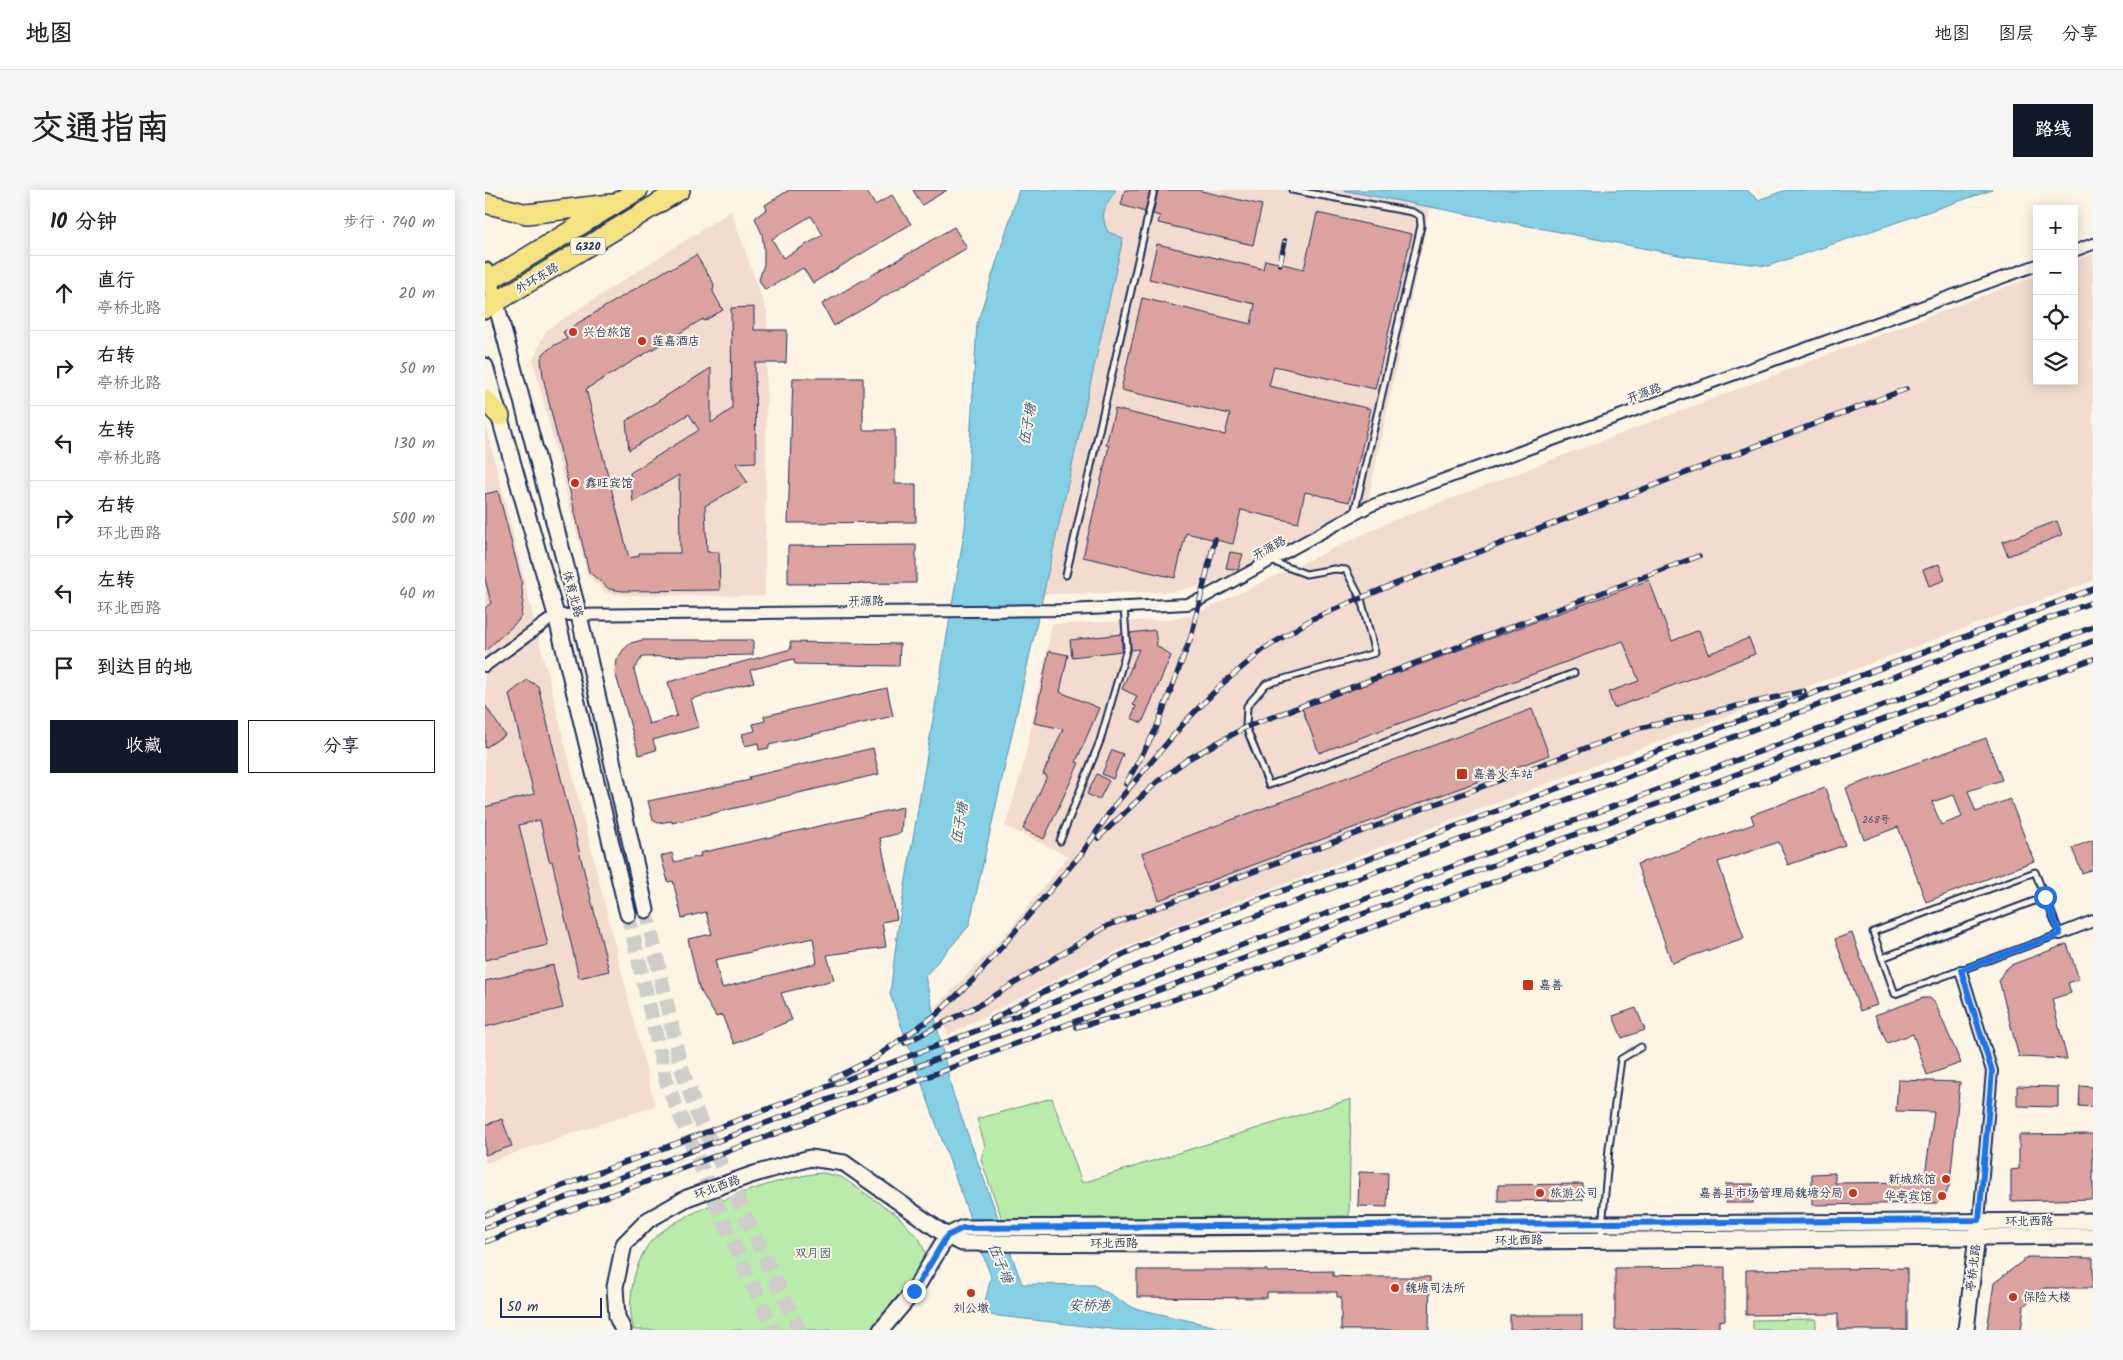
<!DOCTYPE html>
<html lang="zh">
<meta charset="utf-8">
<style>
body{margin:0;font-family:Kalam,"LXGW WenKai TC",sans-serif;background:#f6f6f6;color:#202124}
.controls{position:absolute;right:15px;top:15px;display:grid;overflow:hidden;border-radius:0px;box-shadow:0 2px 12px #0003}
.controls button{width:45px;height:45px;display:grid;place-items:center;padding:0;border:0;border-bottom:1px solid #e0e0e0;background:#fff;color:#202124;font:25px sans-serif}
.scale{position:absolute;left:15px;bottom:12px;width:102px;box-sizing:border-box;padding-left:5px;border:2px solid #1b2f5e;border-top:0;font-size:14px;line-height:18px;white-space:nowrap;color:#1b2f5e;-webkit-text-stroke:4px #fcf5e5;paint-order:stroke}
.stop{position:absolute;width:15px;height:15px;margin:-11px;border:4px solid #1a73e8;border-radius:50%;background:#fff}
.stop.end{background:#1a73e8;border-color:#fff;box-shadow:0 1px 5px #0008}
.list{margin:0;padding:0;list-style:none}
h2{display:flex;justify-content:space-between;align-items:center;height:65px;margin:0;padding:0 20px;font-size:21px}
h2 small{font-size:16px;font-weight:400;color:#757577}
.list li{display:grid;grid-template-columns:32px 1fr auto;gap:15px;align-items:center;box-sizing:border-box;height:75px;padding:0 20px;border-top:1px solid #e0e0e0}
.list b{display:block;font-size:19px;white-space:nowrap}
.list p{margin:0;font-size:16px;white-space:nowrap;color:#757577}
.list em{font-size:16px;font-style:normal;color:#757577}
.actions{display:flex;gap:10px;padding:15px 20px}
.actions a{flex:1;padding:11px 0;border:1px solid #111827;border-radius:0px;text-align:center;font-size:18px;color:#111827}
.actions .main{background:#111827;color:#fff}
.icon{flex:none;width:28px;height:28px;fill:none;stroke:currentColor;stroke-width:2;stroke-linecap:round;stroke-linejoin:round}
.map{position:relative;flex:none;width:1608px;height:1140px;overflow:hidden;border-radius:0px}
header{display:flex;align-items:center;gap:30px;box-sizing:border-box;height:70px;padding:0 25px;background:#fff;border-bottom:1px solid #e0e0e0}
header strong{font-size:24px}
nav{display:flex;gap:28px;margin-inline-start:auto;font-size:18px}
.intro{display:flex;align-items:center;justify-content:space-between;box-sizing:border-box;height:120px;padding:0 30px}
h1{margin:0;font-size:35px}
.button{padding:12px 22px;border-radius:0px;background:#111827;color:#fff;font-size:18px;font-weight:700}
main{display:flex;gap:30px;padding:0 30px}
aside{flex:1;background:#fff;border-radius:0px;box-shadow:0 2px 12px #0003}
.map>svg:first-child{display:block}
.built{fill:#f2dcd0}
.green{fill:#b9ebab;stroke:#6a8d84}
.water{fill:#86d0e6;stroke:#5b90b0}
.building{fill:#dca29f;stroke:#1b2f5e;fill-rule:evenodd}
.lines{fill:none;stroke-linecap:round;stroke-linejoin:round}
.secondary-tunnel{stroke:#cfcdca;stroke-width:15;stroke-dasharray:15 8;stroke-linecap:butt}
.lane-casing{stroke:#1b2f5e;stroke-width:9}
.street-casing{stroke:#1b2f5e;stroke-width:14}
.secondary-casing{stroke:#1b2f5e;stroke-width:19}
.primary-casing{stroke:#1b2f5e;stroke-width:20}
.highway-casing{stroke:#1b2f5e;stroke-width:22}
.lane{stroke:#fcf5e5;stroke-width:5}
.street{stroke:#fcf5e5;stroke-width:10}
.secondary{stroke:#fcf5e5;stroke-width:15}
.primary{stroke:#f5e382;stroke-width:16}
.highway{stroke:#f5e382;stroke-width:19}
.rail-casing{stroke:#1b2f5e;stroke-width:5.5}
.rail{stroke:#fcf5e5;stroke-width:4;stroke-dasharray:11;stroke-linecap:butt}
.route{stroke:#1a73e8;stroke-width:6}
.poi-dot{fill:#c8321e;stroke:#fcf5e5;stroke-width:2}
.labels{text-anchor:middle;stroke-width:4;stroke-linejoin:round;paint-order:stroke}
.number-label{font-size:10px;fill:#4b4c6e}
.shield{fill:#fcf5e5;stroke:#5e6a86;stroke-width:1}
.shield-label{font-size:11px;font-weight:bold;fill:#1b2f5e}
.street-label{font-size:12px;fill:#1b2f5e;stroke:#fcf5e5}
.poi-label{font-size:12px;fill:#1b2f5e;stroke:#fcf5e5;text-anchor:start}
.park-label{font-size:12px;fill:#3b556d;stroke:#fcf5e5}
.water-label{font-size:14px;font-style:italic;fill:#365780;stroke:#fcf5e5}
</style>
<header>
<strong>地图</strong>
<nav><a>地图</a><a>图层</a><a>分享</a></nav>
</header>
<div class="intro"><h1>交通指南</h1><a class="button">路线</a></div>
<main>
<aside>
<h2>10 分钟<small>步行 · 740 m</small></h2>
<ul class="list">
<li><svg class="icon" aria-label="ahead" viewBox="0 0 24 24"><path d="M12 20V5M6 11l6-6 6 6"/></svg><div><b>直行</b><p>亭桥北路</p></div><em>20 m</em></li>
<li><svg class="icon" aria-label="right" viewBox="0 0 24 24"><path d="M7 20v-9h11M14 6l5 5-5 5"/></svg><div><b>右转</b><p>亭桥北路</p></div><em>50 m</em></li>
<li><svg class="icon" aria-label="left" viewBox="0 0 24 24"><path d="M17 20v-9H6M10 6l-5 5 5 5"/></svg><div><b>左转</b><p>亭桥北路</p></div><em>130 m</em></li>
<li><svg class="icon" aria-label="right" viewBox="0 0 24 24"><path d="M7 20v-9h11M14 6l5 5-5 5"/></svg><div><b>右转</b><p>环北西路</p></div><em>500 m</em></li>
<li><svg class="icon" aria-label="left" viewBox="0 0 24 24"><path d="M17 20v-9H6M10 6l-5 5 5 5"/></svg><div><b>左转</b><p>环北西路</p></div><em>40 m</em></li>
<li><svg class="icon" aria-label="arrive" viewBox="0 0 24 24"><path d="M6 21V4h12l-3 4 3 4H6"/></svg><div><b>到达目的地</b></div></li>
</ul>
<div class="actions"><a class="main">收藏</a><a>分享</a></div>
</aside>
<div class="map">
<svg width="1608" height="1140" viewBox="0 0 1608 1140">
<rect width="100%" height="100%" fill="#fcf5e5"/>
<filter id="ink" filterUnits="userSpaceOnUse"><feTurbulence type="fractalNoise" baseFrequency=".02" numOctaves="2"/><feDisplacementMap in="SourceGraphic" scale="10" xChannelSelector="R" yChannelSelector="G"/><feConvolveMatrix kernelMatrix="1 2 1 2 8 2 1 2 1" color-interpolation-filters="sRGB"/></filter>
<g filter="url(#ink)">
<g class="built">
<polygon points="631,0 857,0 945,17 883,311 738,390 686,402 559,404 638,48 623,42 617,31 618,22"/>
<polygon points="246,21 282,122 280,406 134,405 121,403 102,384 48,170 61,140"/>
<polygon points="1608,64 1608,391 1140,564 681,739 586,782 463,845 452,816 521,744 583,666 520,636 538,577 567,434 678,430 708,425 904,332 1552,85 1552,191 1589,191 1589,71"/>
<polygon points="0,232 170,916 0,973"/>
</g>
<g class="green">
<polygon points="567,908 597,993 866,909 864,1026 517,1029 496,970 500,956 492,929"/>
<path d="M338,983L356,987L412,1025L435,1050L442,1067L424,1100L389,1140H149C141,1115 148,1077 163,1055C185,1023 299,985 338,983Z"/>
<polygon points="1331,1129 1331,1140 1268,1140 1268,1130"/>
</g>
<g class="water">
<path d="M534,0H631C620,16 614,24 623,42L638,48L484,736L440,786L467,901L537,1094L609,1095L649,1118L745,1140H634L497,1124L506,1087L405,804L413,738L480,338L492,134Z"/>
<polygon points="857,0 1262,0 1273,10 1301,0 1507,0 1283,76 1199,66"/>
</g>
<g class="building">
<path d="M304,0H381L390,15L407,5L426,34L328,93L318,78L280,100L274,90L279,74V59L277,44L270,28L282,19L280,15ZM326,26L338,45L298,68L287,49Z"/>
<polygon points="428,0 462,0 437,15"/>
<polygon points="640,0 665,0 660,22 636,15"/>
<polygon points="673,0 712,0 777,15 768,55 673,33 675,26 668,24"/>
<polygon points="832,23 927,44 890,199 789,176 784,196 886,219 864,312 820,302 813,333 756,320 748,354 701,343 690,388 598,367 624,256 621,255 630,219 740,245 745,224 636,200 657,108 766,134 770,114 664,89 672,54 778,79 780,70 819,79"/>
<polygon points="469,37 482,58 349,136 337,114"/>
<polygon points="211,65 229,94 228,102 238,120 219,131 218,129 101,199 144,368 154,366 154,363 195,363 194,285 148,312 145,283 214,240 204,224 144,260 141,231 226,178 226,233 247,219 246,118 269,117 269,140 302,140 301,173 270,173 271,272 251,273 262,292 220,316 222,362 234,362 235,400 138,401 124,399 104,382 58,187 56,169 59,163 68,156 82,149 78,142 185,78 186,79"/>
<polygon points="308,188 378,188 378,240 410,240 410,294 431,294 431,332 303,333"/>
<polygon points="13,301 36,389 38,411 36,426 33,431 0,461 0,418 6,413 0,389 0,304"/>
<polygon points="1572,331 1577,345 1523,366 1517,352"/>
<polygon points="431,355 431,393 303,394 303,356"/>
<polygon points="745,362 758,364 753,380 741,378"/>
<polygon points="1454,374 1460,390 1444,396 1438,380"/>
<polygon points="1164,390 1187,451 1214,440 1223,464 1264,448 1270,464 1129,518 1123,502 1154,491 1138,451 834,563 817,518"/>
<polygon points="670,440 672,456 686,466 657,533 646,528 651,516 648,515 652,506 637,499 654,459 646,460 645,443"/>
<polygon points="637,444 637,461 587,467 585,450"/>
<polygon points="157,450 268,450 268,465 157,467 149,480 164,534 192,526 183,492 306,459 305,452 415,454 414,476 310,474 309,469 265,480 269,492 206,509 214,537 168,550 171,560 154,565 130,482 132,470 138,460 146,453"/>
<polygon points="564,461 583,465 575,502 614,518 591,572 594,573 559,649 538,639 562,586 558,584 578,539 549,533"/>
<polygon points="42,490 53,496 124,781 94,788 67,671 64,671 55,630 34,635 63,755 0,770 0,617 49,604 24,504"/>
<polygon points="402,498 408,526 284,555 284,558 274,560 273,553 260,556 257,544 270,541 268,534 280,531 279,526"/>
<polygon points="0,515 20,545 0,558"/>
<polygon points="1047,519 1064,565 674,710 657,663"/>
<path d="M1501,548L1517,590L1483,601L1491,622L1525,609L1549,671L1441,712L1413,637L1379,650L1361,598ZM1469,605L1477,627L1456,635L1447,612Z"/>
<polygon points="388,558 394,584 187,633 187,631 173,633 168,630 163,611 265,590 264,587"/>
<polygon points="627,560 638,564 628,589 617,584"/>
<polygon points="612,584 624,591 614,610 602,604"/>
<polygon points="1340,598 1360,655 1303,675 1294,652 1233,672 1259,748 1187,773 1152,674 1269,634 1266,625"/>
<path d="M418,617L416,643L395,648L412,729L397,732L401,757L342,765L349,790L296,803L307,830L249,854L237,825L231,827L214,798L203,749L227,744L221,722L197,728L188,691L183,692L176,666L187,663L189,672L216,666L215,663ZM328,748L332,773L237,798L230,770Z"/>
<polygon points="1608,650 1608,679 1597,683 1587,658"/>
<polygon points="1367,743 1392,815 1375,821 1350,749"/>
<polygon points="1582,754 1594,789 1583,793 1586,803 1567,809 1582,869 1534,867 1514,790 1519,781 1526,775"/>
<polygon points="68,775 78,818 0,837 0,791"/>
<polygon points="1438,808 1445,808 1450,813 1476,873 1442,885 1428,844 1402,853 1390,825"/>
<polygon points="1151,818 1160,840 1137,848 1128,826"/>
<polygon points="1413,890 1475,892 1465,993 1460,1007 1452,1013 1327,1015 1327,984 1350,983 1350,993 1439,992 1449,922 1411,921"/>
<polygon points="1532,896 1573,897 1573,917 1532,916"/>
<polygon points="1595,896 1608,897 1608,917 1594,916"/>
<polygon points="17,929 27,956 0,965 0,935"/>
<polygon points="1608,944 1608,1009 1526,1011 1526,980 1534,979 1534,945"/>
<polygon points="874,982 903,983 902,1017 873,1016"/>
<polygon points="1098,994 1098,1010 1013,1011 1013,995"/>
<rect x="1241" y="994" width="27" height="19"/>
<polygon points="1543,1067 1608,1068 1608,1098 1559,1098 1539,1116 1536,1140 1502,1140 1509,1093"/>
<polygon points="1240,1077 1240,1130 1234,1131 1234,1140 1130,1140 1130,1078"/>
<polygon points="1422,1078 1422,1140 1353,1140 1353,1124 1261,1125 1261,1080"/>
<polygon points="652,1080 782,1080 782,1082 848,1081 848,1086 873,1087 945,1087 944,1140 856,1140 856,1107 852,1107 852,1102 782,1102 782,1108 652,1107"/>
<rect x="1025" y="1125" width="72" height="15"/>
</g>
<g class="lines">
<g class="secondary-tunnel">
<polyline points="161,720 194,870 211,921 314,1140"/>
<polyline points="143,724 182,894 240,1035 288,1140"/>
</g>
<defs>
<g id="lane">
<polyline points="807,0 927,22 935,26 936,36 869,324"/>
<polyline points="786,371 821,384 849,379 861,380 876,409 890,463 781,494 762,516 761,537 784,595 1089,483"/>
<polyline points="581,385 669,0"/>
<polyline points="575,651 615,551 642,458 639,418"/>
<polygon points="1550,682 1575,744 1410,804 1388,742"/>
<polyline points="1397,768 1560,707"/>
<polyline points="1116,1049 1124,958 1136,869 1156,857"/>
</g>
<g id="street">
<polyline points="1589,61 1608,54"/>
<polyline points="0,476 71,425 584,420 702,414 714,410 885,316 1552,75"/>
<polyline points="1575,744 1608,731"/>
<polyline points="1476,781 1507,881 1494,1030"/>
</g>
<g id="secondary">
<polyline points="11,113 94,425 161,720"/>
<polyline points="0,176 71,425 143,724"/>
<polyline points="138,1140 132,1127 130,1097 139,1054 163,1030 202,1008 266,985 325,968 359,973 462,1046 477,1053 698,1054 1608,1046"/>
<polyline points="396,1140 429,1101 462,1046 478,1038 1608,1031"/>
<polyline points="1481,1140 1493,1037"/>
</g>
<polyline id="primary" points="0,81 11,113"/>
<g id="highway">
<polyline points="0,13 42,24 125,14"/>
<polyline points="0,93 153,0"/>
<polyline points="0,119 195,0"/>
<polyline points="0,210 15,226"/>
</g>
</defs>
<use href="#lane" class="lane-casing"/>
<use href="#street" class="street-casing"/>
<use href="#secondary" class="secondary-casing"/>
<use href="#primary" class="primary-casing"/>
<use href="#highway" class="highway-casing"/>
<use href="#lane" class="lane"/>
<use href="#street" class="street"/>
<use href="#secondary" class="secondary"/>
<use href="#primary" class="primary"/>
<use href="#highway" class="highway"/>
<defs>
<g id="rail">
<polyline points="795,74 800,51"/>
<polyline points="641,594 671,539 706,447 730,349"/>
<polyline points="613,648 672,592 703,569 761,537 1214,366"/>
<polyline points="506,830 566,798 684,743 1608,399"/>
<polyline points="591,837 656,821 737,793 1608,469"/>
<polyline points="420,853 496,814 622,736 1155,538 1319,501"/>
<polyline points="387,870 452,824 490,788 597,663 629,616 699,533 736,495 779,459 827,429 902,397 1421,199"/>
<polyline points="347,889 392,867"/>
<polyline points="0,1025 571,811 732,741 1608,412"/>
<polyline points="0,1038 1608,437"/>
<polyline points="0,1052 1608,451"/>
</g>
</defs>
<use href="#rail" class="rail-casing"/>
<use href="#rail" class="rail"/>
</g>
</g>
<g class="lines" filter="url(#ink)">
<polyline class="route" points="429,1101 462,1046 478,1038 1494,1030 1507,881 1476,780 1575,744 1560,707"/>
</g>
<g class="poi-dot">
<circle cx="88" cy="142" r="5"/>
<circle cx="157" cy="151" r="5"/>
<circle cx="90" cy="293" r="5"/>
<rect x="971" y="578" width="12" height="12" rx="2.5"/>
<rect x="1037" y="789" width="12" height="12" rx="2.5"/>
<circle cx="1461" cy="989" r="5"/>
<circle cx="1055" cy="1003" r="5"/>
<circle cx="1368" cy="1003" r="5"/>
<circle cx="1457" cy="1006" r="5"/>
<circle cx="910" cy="1098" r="5"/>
<circle cx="486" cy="1103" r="5"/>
<circle cx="1528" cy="1107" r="5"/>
</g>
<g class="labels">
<g class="number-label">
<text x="1391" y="633">268号</text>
</g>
<rect class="shield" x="85.5" y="47.5" width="35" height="17" rx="4"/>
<g class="shield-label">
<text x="103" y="60">G320</text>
</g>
<g class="street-label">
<text transform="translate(52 88) rotate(-31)" y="4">外环东路</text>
<text transform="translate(1159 203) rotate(-20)" y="4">开源路</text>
<text transform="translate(784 358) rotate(-29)" y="4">开源路</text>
<text transform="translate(88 404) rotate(75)" y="4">体育北路</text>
<text x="381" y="415">开源路</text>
<text transform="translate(232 997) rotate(-20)" y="4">环北西路</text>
<text x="1544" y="1035">环北西路</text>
<text transform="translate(1034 1050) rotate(-1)" y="4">环北西路</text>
<text x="629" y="1057">环北西路</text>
<text transform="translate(1488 1078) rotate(-83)" y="4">亭桥北路</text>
</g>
<g class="poi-label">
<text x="98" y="146">兴台旅馆</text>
<text x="167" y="155">莲嘉酒店</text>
<text x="100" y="297">鑫旺宾馆</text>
<text x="988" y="588">嘉善火车站</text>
<text x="1054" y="799">嘉善</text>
<text x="1451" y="993" text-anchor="end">新城旅馆</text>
<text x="1065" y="1007">旅游公司</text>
<text x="1358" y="1007" text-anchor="end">嘉善县市场管理局魏塘分局</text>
<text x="1447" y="1010" text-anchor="end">华亭宾馆</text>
<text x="920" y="1102">魏塘司法所</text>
<text x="1538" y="1111">保险大楼</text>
<text x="486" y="1122" text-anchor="middle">刘公墩</text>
</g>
<g class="park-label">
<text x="328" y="1067">双月园</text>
</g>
<g class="water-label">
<text transform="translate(542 234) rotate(-80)" y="5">伍子塘</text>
<text transform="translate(474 633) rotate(-80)" y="5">伍子塘</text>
<text transform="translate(516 1073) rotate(68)" y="5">伍子塘</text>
<text x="604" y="1120">安桥港</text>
</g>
</g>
</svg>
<div class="controls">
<button>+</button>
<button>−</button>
<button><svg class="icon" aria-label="locate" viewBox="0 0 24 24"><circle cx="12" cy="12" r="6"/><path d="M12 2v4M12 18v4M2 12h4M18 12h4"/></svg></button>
<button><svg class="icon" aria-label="layers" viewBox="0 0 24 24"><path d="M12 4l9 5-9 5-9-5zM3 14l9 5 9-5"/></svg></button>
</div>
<div class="scale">50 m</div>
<div class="stop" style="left:1560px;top:707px"></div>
<div class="stop end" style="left:429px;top:1101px"></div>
</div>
</main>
